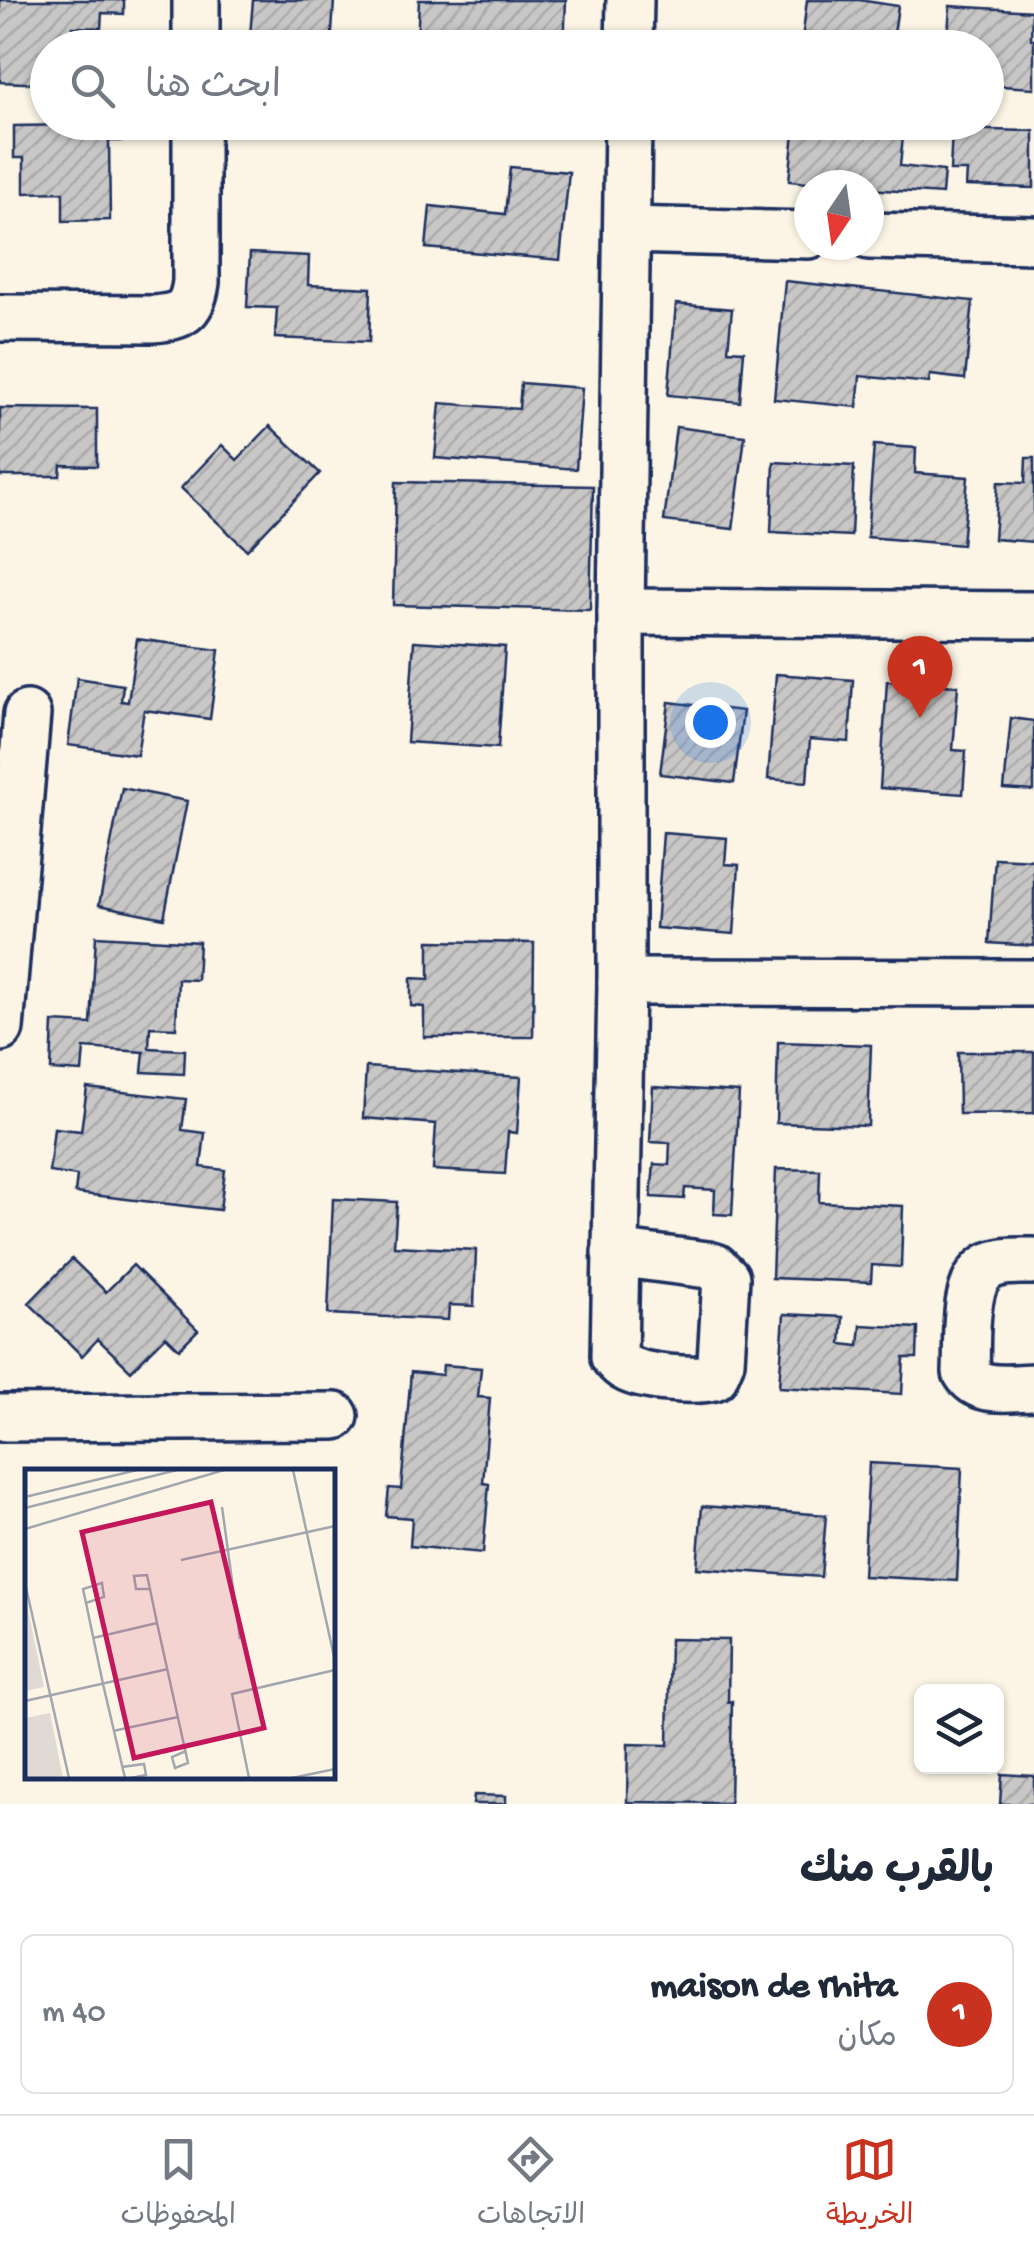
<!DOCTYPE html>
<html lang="ar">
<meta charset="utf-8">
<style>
body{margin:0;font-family:"Gochi Hand","Playpen Sans Arabic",sans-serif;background:#f6f6f7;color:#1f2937;direction:rtl}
.controls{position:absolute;right:30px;bottom:30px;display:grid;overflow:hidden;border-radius:15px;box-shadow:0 2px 8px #0004}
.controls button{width:90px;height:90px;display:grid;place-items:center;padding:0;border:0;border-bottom:2px solid #e0e1e3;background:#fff;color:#1f2937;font:50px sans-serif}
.compass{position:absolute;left:794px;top:170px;width:90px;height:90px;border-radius:50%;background:#fff;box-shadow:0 2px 8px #0004;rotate:193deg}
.you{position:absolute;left:710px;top:722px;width:35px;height:35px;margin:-25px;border:8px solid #fff;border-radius:50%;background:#1a73e8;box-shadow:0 0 0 15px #1a73e833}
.badge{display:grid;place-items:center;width:65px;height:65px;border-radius:50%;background:#c8321e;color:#fff;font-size:32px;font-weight:700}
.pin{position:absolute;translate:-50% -82px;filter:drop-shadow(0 2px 5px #0008)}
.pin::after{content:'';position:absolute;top:52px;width:35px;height:30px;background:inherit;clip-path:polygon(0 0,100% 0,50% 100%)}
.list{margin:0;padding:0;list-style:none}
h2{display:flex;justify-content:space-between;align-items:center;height:130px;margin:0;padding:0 40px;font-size:42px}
h2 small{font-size:32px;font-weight:400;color:#747a83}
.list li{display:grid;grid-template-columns:65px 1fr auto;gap:30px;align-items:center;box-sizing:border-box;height:160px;margin:0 20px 20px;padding:0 20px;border:2px solid #e0e1e3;border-radius:15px}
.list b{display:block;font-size:38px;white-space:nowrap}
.list p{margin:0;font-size:32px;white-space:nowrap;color:#747a83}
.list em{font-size:32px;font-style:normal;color:#747a83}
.icon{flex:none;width:55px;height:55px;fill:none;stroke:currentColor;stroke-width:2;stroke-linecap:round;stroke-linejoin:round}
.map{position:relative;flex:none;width:1034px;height:1804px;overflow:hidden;direction:ltr}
.search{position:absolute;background:#fff;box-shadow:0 2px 8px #0004;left:30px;right:30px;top:30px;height:110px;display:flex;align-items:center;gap:25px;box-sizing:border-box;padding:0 35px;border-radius:55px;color:#747a83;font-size:38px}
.sheet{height:310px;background:#fff}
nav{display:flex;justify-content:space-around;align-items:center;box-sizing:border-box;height:140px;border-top:2px solid #e0e1e3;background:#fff;font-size:28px;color:#747a83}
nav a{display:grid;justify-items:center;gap:5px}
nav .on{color:#c8321e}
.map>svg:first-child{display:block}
.building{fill:url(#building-hatch);stroke:#1b2f5e;stroke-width:2.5}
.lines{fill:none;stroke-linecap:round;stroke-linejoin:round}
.minor-casing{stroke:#1b2f5e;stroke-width:52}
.minor{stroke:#fcf5e5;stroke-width:45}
.inset-road{fill:none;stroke:#a2a6af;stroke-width:2.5}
.view{fill:#c2185b;fill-opacity:0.15;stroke:#c2185b;stroke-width:5}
.inset-edge{fill:none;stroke:#1b2f5e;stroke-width:5}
</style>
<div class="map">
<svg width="1034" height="1804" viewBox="0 0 1034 1804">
<defs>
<pattern id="building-hatch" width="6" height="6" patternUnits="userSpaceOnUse" patternTransform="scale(2.5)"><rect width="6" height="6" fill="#c8c7c6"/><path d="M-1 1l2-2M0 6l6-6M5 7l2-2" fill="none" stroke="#ababac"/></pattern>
</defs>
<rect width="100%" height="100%" fill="#fcf5e5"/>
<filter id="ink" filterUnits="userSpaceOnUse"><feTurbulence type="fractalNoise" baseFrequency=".01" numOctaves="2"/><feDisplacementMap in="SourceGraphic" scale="20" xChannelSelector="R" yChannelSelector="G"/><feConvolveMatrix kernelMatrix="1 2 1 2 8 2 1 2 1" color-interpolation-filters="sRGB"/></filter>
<g filter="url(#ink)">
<g class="building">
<polygon points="0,0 124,0 124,14 102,13 101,28 73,27 72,48 48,48 48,84 0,82"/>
<polygon points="253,0 334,0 331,48 249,48"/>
<polygon points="419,0 566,0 564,48 417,46"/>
<polygon points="807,0 859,0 898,6 892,48 801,48"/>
<polygon points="950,6 1032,11 1031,39 1034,39 1034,88 986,85 986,48 947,48"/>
<polygon points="72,122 123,122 124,141 109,141 110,220 63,221 63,192 24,193 24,158 14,158 14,126 72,125"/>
<polygon points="795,122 865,122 904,126 900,166 944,171 942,194 869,189 869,185 825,185 789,181"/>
<polygon points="952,129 1034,131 1034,188 966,186 967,171 950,171"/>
<polygon points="510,167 569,172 560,260 426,248 430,206 505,214"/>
<polygon points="250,253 309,256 308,285 371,288 369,342 275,338 277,308 247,307"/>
<polygon points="785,281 973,301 965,379 930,375 929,383 860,376 857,407 774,399"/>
<polygon points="676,304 732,309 728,350 744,351 740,402 668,395"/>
<polygon points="521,383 582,388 576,469 435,458 440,403 519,409"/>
<polygon points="0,408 97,409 97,466 61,465 60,476 0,476"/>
<polygon points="270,426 320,473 247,550 181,488 222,445 237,460"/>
<polygon points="676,427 745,436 733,529 664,521"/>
<polygon points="874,445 916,448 915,473 968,477 962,545 867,537"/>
<polygon points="1026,458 1034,458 1034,542 994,539 998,482 1025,483"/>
<polygon points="774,462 854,466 851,536 771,532"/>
<polygon points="396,482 593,486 590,610 393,605"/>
<polygon points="137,639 219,650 210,719 144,710 137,755 68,745 77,678 123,685 121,701 128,702"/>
<polygon points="414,641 505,647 498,748 407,742"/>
<polygon points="776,674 853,680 849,742 810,739 807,782 768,779"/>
<polygon points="887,681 958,686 953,750 966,751 963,794 880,788"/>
<polygon points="669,702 743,711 734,783 660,774"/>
<polygon points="1011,718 1034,721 1034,791 1004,789"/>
<polygon points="122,788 187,801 164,918 99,905"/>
<polygon points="663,833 727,838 725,864 739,865 734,934 656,928"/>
<polygon points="995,858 1034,860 1034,946 989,943"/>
<polygon points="96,936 199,942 197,980 178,979 176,1028 150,1027 149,1048 185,1050 184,1074 142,1072 144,1052 84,1048 82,1072 51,1070 53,1022 91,1024"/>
<polygon points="429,941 534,943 533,1037 424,1037 424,1007 411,1006 411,978 429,979"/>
<polygon points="778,1042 871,1045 868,1126 776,1123"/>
<polygon points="958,1052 1034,1052 1034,1113 959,1114"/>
<polygon points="366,1067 521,1077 517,1133 508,1132 505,1174 433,1170 436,1124 363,1118"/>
<polygon points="653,1087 739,1092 732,1215 714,1214 715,1190 685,1188 684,1199 651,1197 654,1164 669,1165 670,1143 650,1142"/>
<polygon points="87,1088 186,1099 182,1130 205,1133 201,1167 225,1170 220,1210 75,1193 77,1176 49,1172 54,1128 81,1131"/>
<polygon points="776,1169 820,1170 819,1202 903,1206 901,1267 872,1265 871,1282 772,1278"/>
<polygon points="333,1199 397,1202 394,1246 476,1250 474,1306 449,1305 448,1320 328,1314"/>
<polygon points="72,1259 106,1292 133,1265 198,1330 179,1349 166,1336 131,1371 98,1339 82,1356 29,1303"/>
<polygon points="784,1314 843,1317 841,1344 859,1346 861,1325 918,1328 917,1358 904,1358 902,1394 779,1387"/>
<polygon points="443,1365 481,1368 478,1397 490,1398 483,1483 489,1484 483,1553 410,1546 412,1518 386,1516 389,1488 401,1489 411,1372 442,1375"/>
<polygon points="869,1463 962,1468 957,1581 863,1576"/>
<polygon points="702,1506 826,1515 821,1577 697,1568"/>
<polygon points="670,1639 729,1640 728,1702 732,1701 730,1803 627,1802 628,1744 668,1745"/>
<polygon points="1002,1774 1034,1776 1034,1804 1000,1804"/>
<polygon points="474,1795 506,1796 506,1804 473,1804"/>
</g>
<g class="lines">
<defs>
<g id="minor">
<polyline points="196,48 196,0"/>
<polyline points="629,48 630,0"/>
<polyline points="627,230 809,235"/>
<polyline points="869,236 1034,240"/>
<path d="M0,318L154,319C182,316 192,312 196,282V122"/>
<polyline points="621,612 1034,615"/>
<polyline points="621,982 1034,983"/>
<polyline points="0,1028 27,714"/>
<path d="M615,1253L708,1265L715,1267L726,1278L721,1361L714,1377C695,1382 643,1378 626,1368C620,1365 619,1363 614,1357L621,982V612L628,122"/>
<path d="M1034,1261C1022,1261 1006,1260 995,1264C960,1274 968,1342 966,1372C979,1395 1011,1387 1034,1387"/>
<polyline points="0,1418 335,1416"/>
</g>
</defs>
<use href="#minor" class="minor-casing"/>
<use href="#minor" class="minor"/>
</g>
</g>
<g transform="translate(25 1469)">
<rect width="310" height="310" fill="#fcf5e5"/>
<path d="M0,126L19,218L0,222ZM25,244L38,309H0V249Z" fill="#dfdbd4"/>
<path class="inset-road" d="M268,1L310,192M0,28L112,1M197,38L215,170M0,39L152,1M0,60L199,1M156,91L310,57M0,114L44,309M125,120H111L109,107L122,106L125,120L132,154L163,294L150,299L147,288L161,282M61,134L79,128L77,114L58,120L61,134L78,215L100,309M68,169L132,154M0,232L143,200M88,262L153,248M97,298L119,295L121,306L106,309M224,309L207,225L310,201M267,309L310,300"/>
<path class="view" d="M186,33L239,259L109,289L57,63Z"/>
<rect width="310" height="310" class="inset-edge"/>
</g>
</svg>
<div class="controls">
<button><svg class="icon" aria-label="layers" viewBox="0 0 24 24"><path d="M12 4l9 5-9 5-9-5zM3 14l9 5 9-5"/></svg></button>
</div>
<svg class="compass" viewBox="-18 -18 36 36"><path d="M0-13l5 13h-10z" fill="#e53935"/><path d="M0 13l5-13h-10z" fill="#747a83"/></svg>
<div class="you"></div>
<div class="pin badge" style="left:920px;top:718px">1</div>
<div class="search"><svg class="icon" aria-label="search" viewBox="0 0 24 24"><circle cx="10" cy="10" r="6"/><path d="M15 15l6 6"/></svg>ابحث هنا</div>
</div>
<section class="sheet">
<h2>بالقرب منك<small></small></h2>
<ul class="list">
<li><span class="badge">1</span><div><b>maison de rhita</b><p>مكان</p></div><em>40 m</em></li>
</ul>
</section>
<nav>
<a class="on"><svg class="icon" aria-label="map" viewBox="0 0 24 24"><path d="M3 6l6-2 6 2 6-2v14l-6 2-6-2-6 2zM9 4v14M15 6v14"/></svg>الخريطة</a>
<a><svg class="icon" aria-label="directions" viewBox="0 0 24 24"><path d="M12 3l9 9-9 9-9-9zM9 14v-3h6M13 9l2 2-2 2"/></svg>الاتجاهات</a>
<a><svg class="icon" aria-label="saved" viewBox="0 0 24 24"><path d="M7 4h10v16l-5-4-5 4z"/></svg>المحفوظات</a>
</nav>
